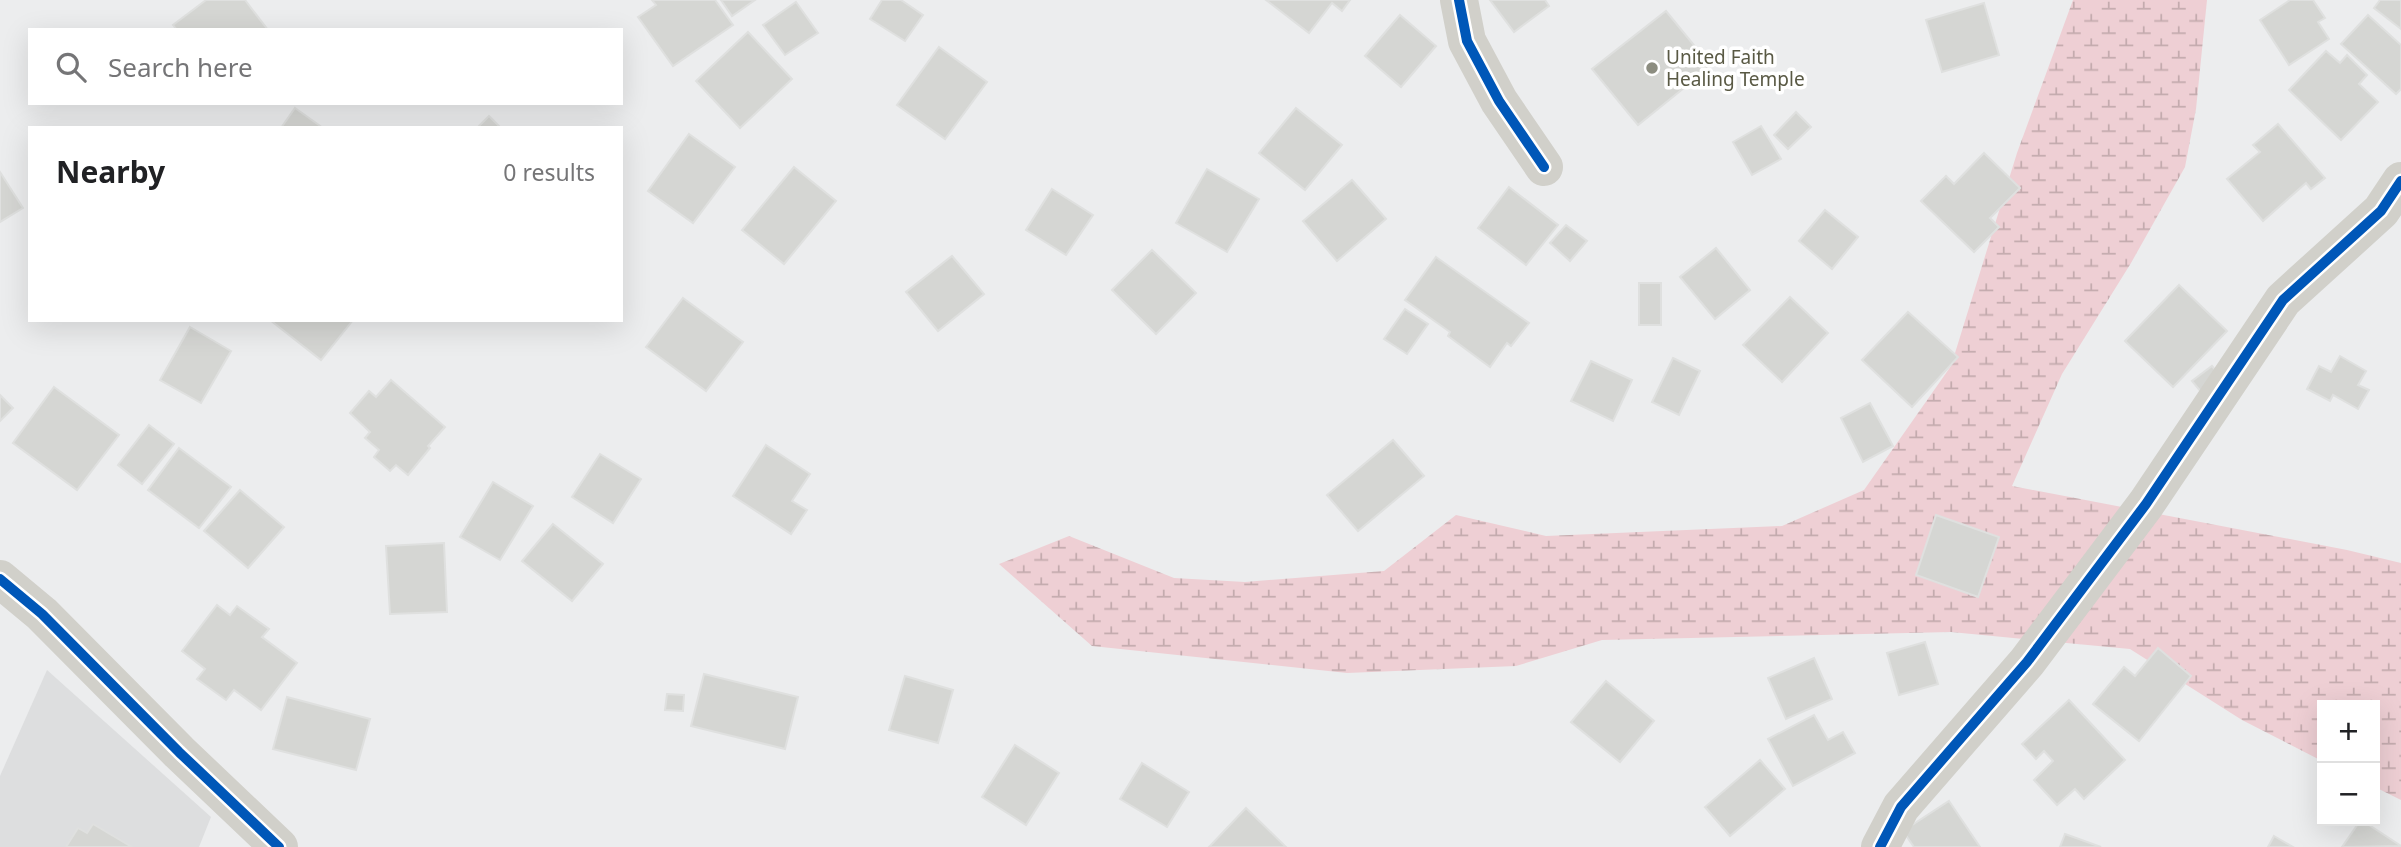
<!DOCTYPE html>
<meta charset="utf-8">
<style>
body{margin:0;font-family:"Noto Sans",sans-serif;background:#f6f6f6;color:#202124}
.controls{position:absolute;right:21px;bottom:21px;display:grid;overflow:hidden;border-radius:0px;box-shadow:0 7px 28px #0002}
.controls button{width:63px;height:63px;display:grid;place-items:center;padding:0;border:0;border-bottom:2px solid #e0e0e0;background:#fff;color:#202124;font:35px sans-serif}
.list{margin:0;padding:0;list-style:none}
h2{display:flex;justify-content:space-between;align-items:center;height:91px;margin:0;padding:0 28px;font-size:30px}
h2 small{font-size:23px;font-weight:400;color:#757577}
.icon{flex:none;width:38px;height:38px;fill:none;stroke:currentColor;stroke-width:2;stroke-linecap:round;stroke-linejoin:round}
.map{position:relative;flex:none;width:2401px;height:847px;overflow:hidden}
.search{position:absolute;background:#fff;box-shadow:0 7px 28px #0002;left:28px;top:28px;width:595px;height:77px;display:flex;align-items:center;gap:18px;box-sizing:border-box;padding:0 24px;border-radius:0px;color:#757577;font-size:26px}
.panel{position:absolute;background:#fff;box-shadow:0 7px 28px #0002;left:28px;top:126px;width:595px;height:196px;border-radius:0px}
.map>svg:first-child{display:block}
.education{fill:#dddedf}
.wetland{fill:url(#wetland-marsh)}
.building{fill:#d5d6d3;stroke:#dfe0df;stroke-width:2}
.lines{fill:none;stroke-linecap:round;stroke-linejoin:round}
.minor{stroke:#d1d0ca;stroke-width:38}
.cycleway-casing{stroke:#fff;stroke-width:15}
.cycleway{stroke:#0057b8;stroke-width:10}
.poi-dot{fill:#8c8d80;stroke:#fff;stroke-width:2.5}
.labels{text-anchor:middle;stroke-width:7;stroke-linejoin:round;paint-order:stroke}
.poi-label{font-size:19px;fill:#595944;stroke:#fff;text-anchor:start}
</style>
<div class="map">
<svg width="2401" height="847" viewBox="0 0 2401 847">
<defs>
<pattern id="wetland-marsh" width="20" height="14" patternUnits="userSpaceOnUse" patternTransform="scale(1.75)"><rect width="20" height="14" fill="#eecfd4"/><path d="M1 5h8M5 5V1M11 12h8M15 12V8" fill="none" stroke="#c4abae"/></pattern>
</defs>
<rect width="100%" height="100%" fill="#ecedee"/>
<polygon class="education" points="47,670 211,817 199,847 0,847 0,776"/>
<polygon class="wetland" points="2073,0 2207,0 2196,109 2185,167 2131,263 2062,374 2012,486 2347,550 2401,563 2401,800 2375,787 2375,705 2322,705 2322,761 2242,720 2130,649 1951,632 1602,640 1516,666 1347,673 1092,646 999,564 1069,536 1174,578 1245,582 1384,571 1456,515 1546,536 1782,526 1864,490 1951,366 2017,153"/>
<g class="building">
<polygon points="206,0 245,0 268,30 177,30 173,25"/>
<polygon points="652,0 715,0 733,25 673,66 638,17 656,5"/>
<polygon points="721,0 755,0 732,16"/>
<polygon points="882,0 901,0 923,15 905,41 870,19"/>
<polygon points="1266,0 1350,0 1342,11 1332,3 1309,33"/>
<polygon points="1490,0 1545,0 1549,6 1514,32"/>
<polygon points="2290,0 2313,0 2325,18 2318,22 2329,39 2289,65 2260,20"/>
<polygon points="2380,0 2401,0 2401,29 2374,8"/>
<polygon points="796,2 818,33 785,55 763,25"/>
<polygon points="1984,3 1999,55 1942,72 1926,20"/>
<polygon points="1666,11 1711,66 1638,125 1592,69"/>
<polygon points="1400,15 1436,46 1401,87 1365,56"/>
<polygon points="2368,15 2401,45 2401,89 2396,94 2341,44"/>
<polygon points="748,32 792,79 740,128 696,81"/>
<polygon points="939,47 987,82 945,139 897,105"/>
<polygon points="2326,51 2340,63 2347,55 2367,75 2359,84 2378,102 2341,140 2289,90"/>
<polygon points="295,108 323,128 281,128"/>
<polygon points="1296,108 1342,145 1305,190 1259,153"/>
<polygon points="1796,112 1811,127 1788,149 1774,135"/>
<polygon points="489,116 501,128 477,128"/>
<polygon points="2278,124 2325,178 2311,189 2306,183 2263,221 2227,179 2260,152 2253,145"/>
<polygon points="1761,126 1781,159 1752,175 1733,142"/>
<polygon points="689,134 735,167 693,223 648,191"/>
<polygon points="1984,153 2020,188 1990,218 1999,227 1974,252 1921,201 1946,176 1954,184"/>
<polygon points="794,167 836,201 784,264 742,230"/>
<polygon points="1207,169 1259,199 1227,252 1176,223"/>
<polygon points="0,172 23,208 0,222"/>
<polygon points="1352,180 1386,219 1337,261 1303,221"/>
<polygon points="1509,187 1558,225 1526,265 1478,228"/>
<polygon points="1052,189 1093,215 1066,255 1026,230"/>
<polygon points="1825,210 1858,237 1832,269 1799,241"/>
<polygon points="1566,225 1587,241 1570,261 1550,243"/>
<polygon points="1716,248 1750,290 1715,319 1680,277"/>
<polygon points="1152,250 1196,293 1156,334 1112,290"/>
<polygon points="952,256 984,294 938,331 906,292"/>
<polygon points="1436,257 1529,323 1511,346 1507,343 1490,367 1448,336 1450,332 1405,300"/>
<rect x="1639" y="283" width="22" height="42"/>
<polygon points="2179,285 2227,331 2173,387 2125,341"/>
<polygon points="1790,297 1828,333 1782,382 1743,345"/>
<polygon points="683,298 743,342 706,391 646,347"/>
<polygon points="1405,309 1428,324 1407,354 1384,339"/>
<polygon points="1908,312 1958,357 1912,407 1862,360"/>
<polygon points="270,320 353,320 321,360"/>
<polygon points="190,327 231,351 201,403 160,380"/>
<polygon points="2340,356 2366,371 2358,385 2369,390 2358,409 2333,395 2330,401 2307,389 2319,366 2331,372"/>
<polygon points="1673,358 1700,371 1679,415 1652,402"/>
<polygon points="1591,361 1632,380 1613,421 1571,401"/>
<polygon points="2212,366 2221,377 2202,393 2192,381"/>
<polygon points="391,380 445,427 428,446 430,448 408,475 396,465 390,471 374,457 379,450 365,438 370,432 350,413 369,391 376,397"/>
<polygon points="54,387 119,435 77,490 13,443"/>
<polygon points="0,395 13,408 0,421"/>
<polygon points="1870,403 1893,446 1863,462 1841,418"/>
<polygon points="149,425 174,444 142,484 118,465"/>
<polygon points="1393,440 1424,476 1358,531 1327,495"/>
<polygon points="766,445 810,474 792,501 807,510 791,534 733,496"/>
<polygon points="179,448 231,487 199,528 148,490"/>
<polygon points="600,454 641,479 613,523 572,497"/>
<polygon points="493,482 533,506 500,560 460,537"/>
<polygon points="240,490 284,527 248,568 204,531"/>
<polygon points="1936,515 1999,537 1978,597 1916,575"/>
<polygon points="553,524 603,564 572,601 522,561"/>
<polygon points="444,543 447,612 390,614 386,546"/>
<polygon points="217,605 230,615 237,606 269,629 262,637 297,663 261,710 234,690 226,700 197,679 205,669 182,651"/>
<polygon points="1925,642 1938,684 1899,695 1887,653"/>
<polygon points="2158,648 2191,676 2139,741 2093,704 2124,667 2135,676"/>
<polygon points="1814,658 1832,699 1786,719 1768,678"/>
<polygon points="704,674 798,697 785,749 691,726"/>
<polygon points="905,676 953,690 938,743 889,730"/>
<polygon points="1606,681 1654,721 1620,762 1571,722"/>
<polygon points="667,694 684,695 683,711 665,710"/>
<polygon points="287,697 370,719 356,770 273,749"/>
<polygon points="2069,700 2125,760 2084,799 2075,789 2057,805 2034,780 2053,761 2044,751 2036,759 2022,744"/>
<polygon points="1814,715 1828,740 1843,732 1855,753 1793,786 1768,739"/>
<polygon points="1015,745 1059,773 1026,825 982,797"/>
<polygon points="1760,760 1785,789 1730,836 1705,807"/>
<polygon points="1142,763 1189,792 1167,827 1120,799"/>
<polygon points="1949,801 1980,847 1914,847 1903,831"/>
<polygon points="1246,808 1286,847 1209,847"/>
<polygon points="2360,821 2363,821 2401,846 2342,847"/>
<polygon points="93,824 132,847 66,847 78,828 87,833"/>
<polygon points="2065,834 2101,847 2060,847"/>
<polygon points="2274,836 2293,847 2268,847"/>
</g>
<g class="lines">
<g class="minor">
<polyline points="1459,0 1467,41 1499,101 1544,167"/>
<polyline points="0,579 42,614 179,752 279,847"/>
<polyline points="1880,847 1901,807 2027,662 2146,504 2283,300 2381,211 2401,181"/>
</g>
<defs>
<g id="cycleway">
<polyline points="1459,0 1467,41 1499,101 1544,167"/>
<polyline points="0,579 42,614 179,752 279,847"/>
<polyline points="1880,847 1901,807 2027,662 2146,504 2283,300 2381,211 2401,181"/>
</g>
</defs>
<use href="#cycleway" class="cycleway-casing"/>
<use href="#cycleway" class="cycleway"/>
</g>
<circle class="poi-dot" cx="1652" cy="68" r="7"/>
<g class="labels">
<g class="poi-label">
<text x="1666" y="64">United Faith<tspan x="1666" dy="22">Healing Temple</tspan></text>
</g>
</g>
</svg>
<div class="controls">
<button>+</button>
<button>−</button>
</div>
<div class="search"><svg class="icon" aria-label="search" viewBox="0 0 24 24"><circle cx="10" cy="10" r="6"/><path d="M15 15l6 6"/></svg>Search here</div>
<section class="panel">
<h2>Nearby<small>0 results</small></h2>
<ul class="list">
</ul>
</section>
</div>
